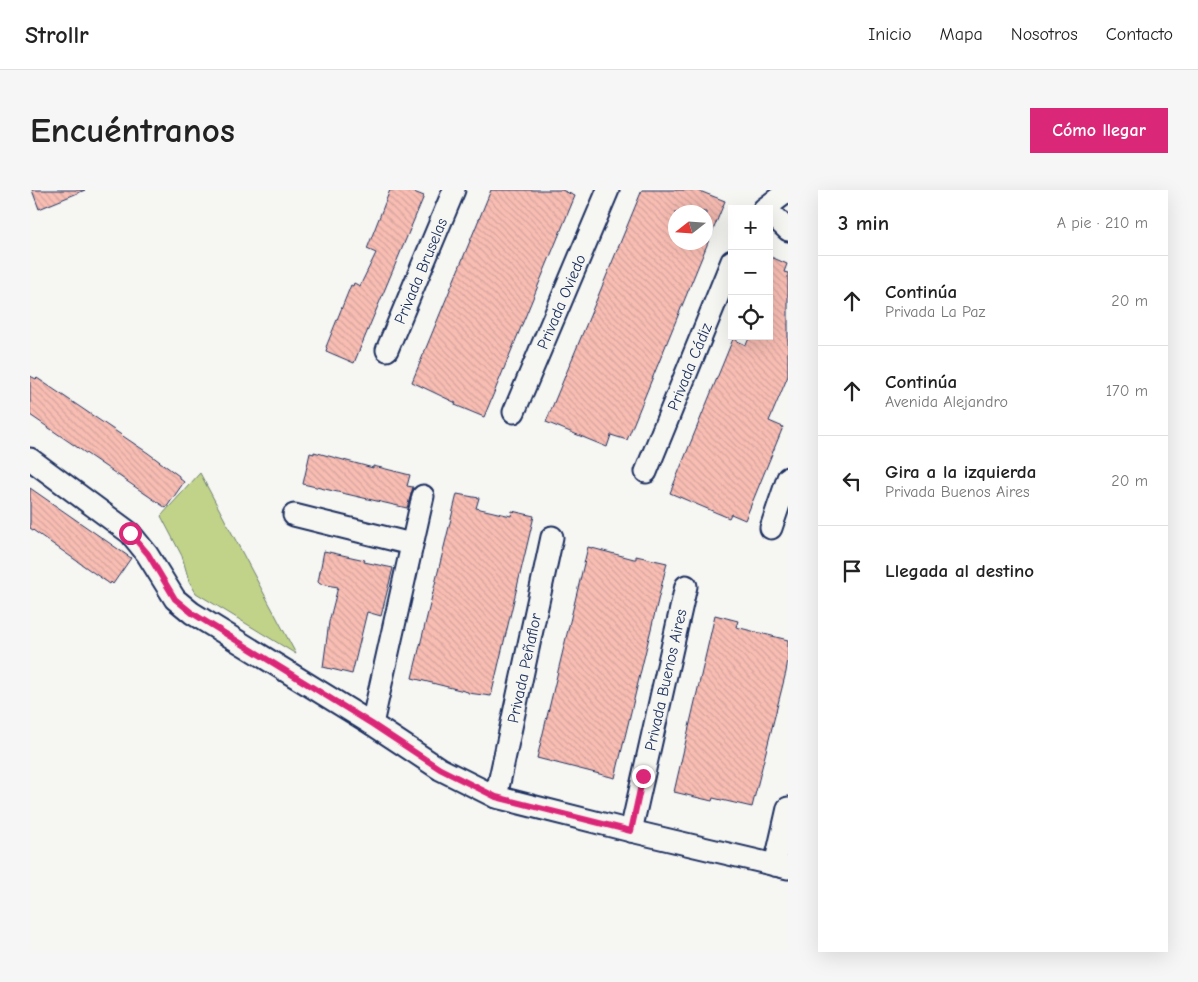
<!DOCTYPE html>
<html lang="es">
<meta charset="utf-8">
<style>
body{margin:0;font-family:"Comic Neue",sans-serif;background:#f6f6f6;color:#222}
.controls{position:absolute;right:15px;top:15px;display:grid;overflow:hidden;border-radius:0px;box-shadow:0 5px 20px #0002}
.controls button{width:45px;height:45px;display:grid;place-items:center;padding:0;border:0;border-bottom:1px solid #e0e0e0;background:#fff;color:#222;font:25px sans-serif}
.compass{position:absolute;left:638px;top:15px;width:45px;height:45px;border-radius:50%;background:#fff;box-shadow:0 5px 20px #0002;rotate:253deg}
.stop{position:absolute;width:15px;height:15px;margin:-11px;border:4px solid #db2777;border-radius:50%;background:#fff}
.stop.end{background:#db2777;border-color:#fff;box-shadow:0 1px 5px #0008}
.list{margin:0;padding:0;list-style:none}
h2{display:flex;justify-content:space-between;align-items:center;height:65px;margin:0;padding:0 20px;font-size:21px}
h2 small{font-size:16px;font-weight:400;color:#767676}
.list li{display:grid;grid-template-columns:32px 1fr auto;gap:15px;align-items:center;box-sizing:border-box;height:90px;padding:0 20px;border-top:1px solid #e0e0e0}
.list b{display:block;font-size:19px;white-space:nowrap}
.list p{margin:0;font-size:16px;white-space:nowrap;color:#767676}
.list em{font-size:16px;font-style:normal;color:#767676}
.icon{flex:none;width:28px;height:28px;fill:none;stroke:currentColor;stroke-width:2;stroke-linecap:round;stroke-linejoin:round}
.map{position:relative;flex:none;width:758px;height:762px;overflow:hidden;border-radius:0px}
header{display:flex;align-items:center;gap:30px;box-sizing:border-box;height:70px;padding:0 25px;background:#fff;border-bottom:1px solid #e0e0e0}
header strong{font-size:24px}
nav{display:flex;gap:28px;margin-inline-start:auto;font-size:18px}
.intro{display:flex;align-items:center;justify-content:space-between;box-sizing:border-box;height:120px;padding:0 30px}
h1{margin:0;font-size:35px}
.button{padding:12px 22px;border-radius:0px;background:#db2777;color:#fff;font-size:18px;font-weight:700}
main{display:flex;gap:30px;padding:0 30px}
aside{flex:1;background:#fff;border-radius:0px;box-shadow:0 5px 20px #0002}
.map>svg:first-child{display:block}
.park{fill:#c1d388;stroke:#6e8173}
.building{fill:url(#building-back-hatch);stroke:#1b2f5e;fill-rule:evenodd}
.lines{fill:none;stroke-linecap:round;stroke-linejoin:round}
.minor-casing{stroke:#1b2f5e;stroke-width:25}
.minor{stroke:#f6f6f2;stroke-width:21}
.route{stroke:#db2777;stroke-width:6}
.labels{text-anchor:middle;stroke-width:5;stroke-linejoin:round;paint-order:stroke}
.street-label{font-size:16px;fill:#1b2f5e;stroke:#f6f6f2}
</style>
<header>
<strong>Strollr</strong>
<nav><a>Inicio</a><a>Mapa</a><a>Nosotros</a><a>Contacto</a></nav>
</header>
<div class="intro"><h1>Encuéntranos</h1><a class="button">Cómo llegar</a></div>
<main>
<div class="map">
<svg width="758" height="762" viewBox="0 0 758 762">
<defs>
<pattern id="building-back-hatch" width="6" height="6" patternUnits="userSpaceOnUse" patternTransform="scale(1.25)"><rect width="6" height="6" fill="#f8bdb3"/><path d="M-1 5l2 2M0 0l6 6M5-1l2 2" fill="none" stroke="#d4a39c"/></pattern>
</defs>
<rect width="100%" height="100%" fill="#f6f6f2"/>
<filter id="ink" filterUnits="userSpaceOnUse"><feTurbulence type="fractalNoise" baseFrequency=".02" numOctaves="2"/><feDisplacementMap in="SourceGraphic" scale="10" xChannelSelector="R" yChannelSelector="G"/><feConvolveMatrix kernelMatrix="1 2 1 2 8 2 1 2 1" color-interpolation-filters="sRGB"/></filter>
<g filter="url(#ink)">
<polygon class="park" points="170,283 266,464 166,403 159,391 152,366 131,326"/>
<g class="building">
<polygon points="2,0 55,0 9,19"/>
<polygon points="360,0 379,0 394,6 324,173 296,161 297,158 296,157 321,95 323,96 324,93 330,96 346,63 337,59"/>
<polygon points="461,0 532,0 545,6 454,227 425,215 426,213 382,192"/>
<path d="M612,0H667L695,11L597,250L581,245L577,257L516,232ZM646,22H676V52H646Z"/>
<polygon points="739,66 757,74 754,82 758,83 758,186 739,231 753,237 715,330 701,324 699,328 640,303 703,149 716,155 720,146 739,146"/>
<polygon points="0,186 6,189 7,188 118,263 149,286 149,288 154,292 136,318 0,225"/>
<polygon points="284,262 343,278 343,276 352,278 380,285 377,296 383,297 377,318 273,294 280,263 284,264"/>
<polygon points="0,298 101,368 83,394 81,392 80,394 64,383 0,338"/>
<polygon points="427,304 449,308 446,318 481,326 482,321 504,326 461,506 438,503 438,502 382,488"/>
<polygon points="558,357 604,369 606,369 606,366 637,373 585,588 507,568"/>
<polygon points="294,361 335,370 334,372 363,378 351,426 337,422 322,484 293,477 299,432 308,397 290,394 288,392"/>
<polygon points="685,425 708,431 706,437 758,450 758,469 756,482 722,617 683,608 682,611 644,602"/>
</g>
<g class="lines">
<defs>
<g id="minor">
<polyline points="734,19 758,1"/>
<polyline points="739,22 758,40"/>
<path id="s1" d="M357,160L424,0"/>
<path id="s2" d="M484,222L578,0"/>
<polyline points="0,269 100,343 117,364 145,409 162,423 342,534 410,579 466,607 601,641 758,678"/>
<path id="s3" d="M616,282L702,71"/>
<polyline points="264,325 381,354"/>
<polyline points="741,338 758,288"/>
<polyline points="342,534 393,306"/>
<path id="s4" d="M466,607L522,347"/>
<path id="s5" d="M601,641L656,396"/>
<polyline points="745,675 758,618"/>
</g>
</defs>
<use href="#minor" class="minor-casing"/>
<use href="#minor" class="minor"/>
</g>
</g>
<g class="lines" filter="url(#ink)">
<polyline class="route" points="100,343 118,364 145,409 162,423 342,534 410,579 466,607 601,641 613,586"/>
</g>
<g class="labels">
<g class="street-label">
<text dy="6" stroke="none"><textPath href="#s1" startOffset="86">Privada Bruselas</textPath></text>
<text dy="6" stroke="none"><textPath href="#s2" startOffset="120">Privada Oviedo</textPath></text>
<text dy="6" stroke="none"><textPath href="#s3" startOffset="114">Privada Cádiz</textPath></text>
<text dy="6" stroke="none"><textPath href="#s4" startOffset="132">Privada Peñaflor</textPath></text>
<text dy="6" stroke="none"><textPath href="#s5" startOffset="155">Privada Buenos Aires</textPath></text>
</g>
</g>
</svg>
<div class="controls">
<button>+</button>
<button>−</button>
<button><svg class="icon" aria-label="locate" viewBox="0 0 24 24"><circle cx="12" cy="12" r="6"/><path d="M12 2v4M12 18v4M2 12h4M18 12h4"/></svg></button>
</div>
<svg class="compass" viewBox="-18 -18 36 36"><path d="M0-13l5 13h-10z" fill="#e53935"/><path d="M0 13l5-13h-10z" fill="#767676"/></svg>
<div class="stop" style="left:100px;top:343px"></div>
<div class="stop end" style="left:613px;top:586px"></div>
</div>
<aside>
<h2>3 min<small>A pie · 210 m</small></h2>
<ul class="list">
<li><svg class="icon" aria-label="ahead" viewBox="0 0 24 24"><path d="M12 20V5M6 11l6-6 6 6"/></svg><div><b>Continúa</b><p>Privada La Paz</p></div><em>20 m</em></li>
<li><svg class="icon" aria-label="ahead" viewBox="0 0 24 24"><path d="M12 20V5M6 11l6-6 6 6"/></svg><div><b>Continúa</b><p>Avenida Alejandro</p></div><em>170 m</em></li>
<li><svg class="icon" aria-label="left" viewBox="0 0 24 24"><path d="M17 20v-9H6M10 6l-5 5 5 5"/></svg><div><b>Gira a la izquierda</b><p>Privada Buenos Aires</p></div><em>20 m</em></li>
<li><svg class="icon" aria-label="arrive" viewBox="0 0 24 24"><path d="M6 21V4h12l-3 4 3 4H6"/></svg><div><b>Llegada al destino</b></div></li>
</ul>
</aside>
</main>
